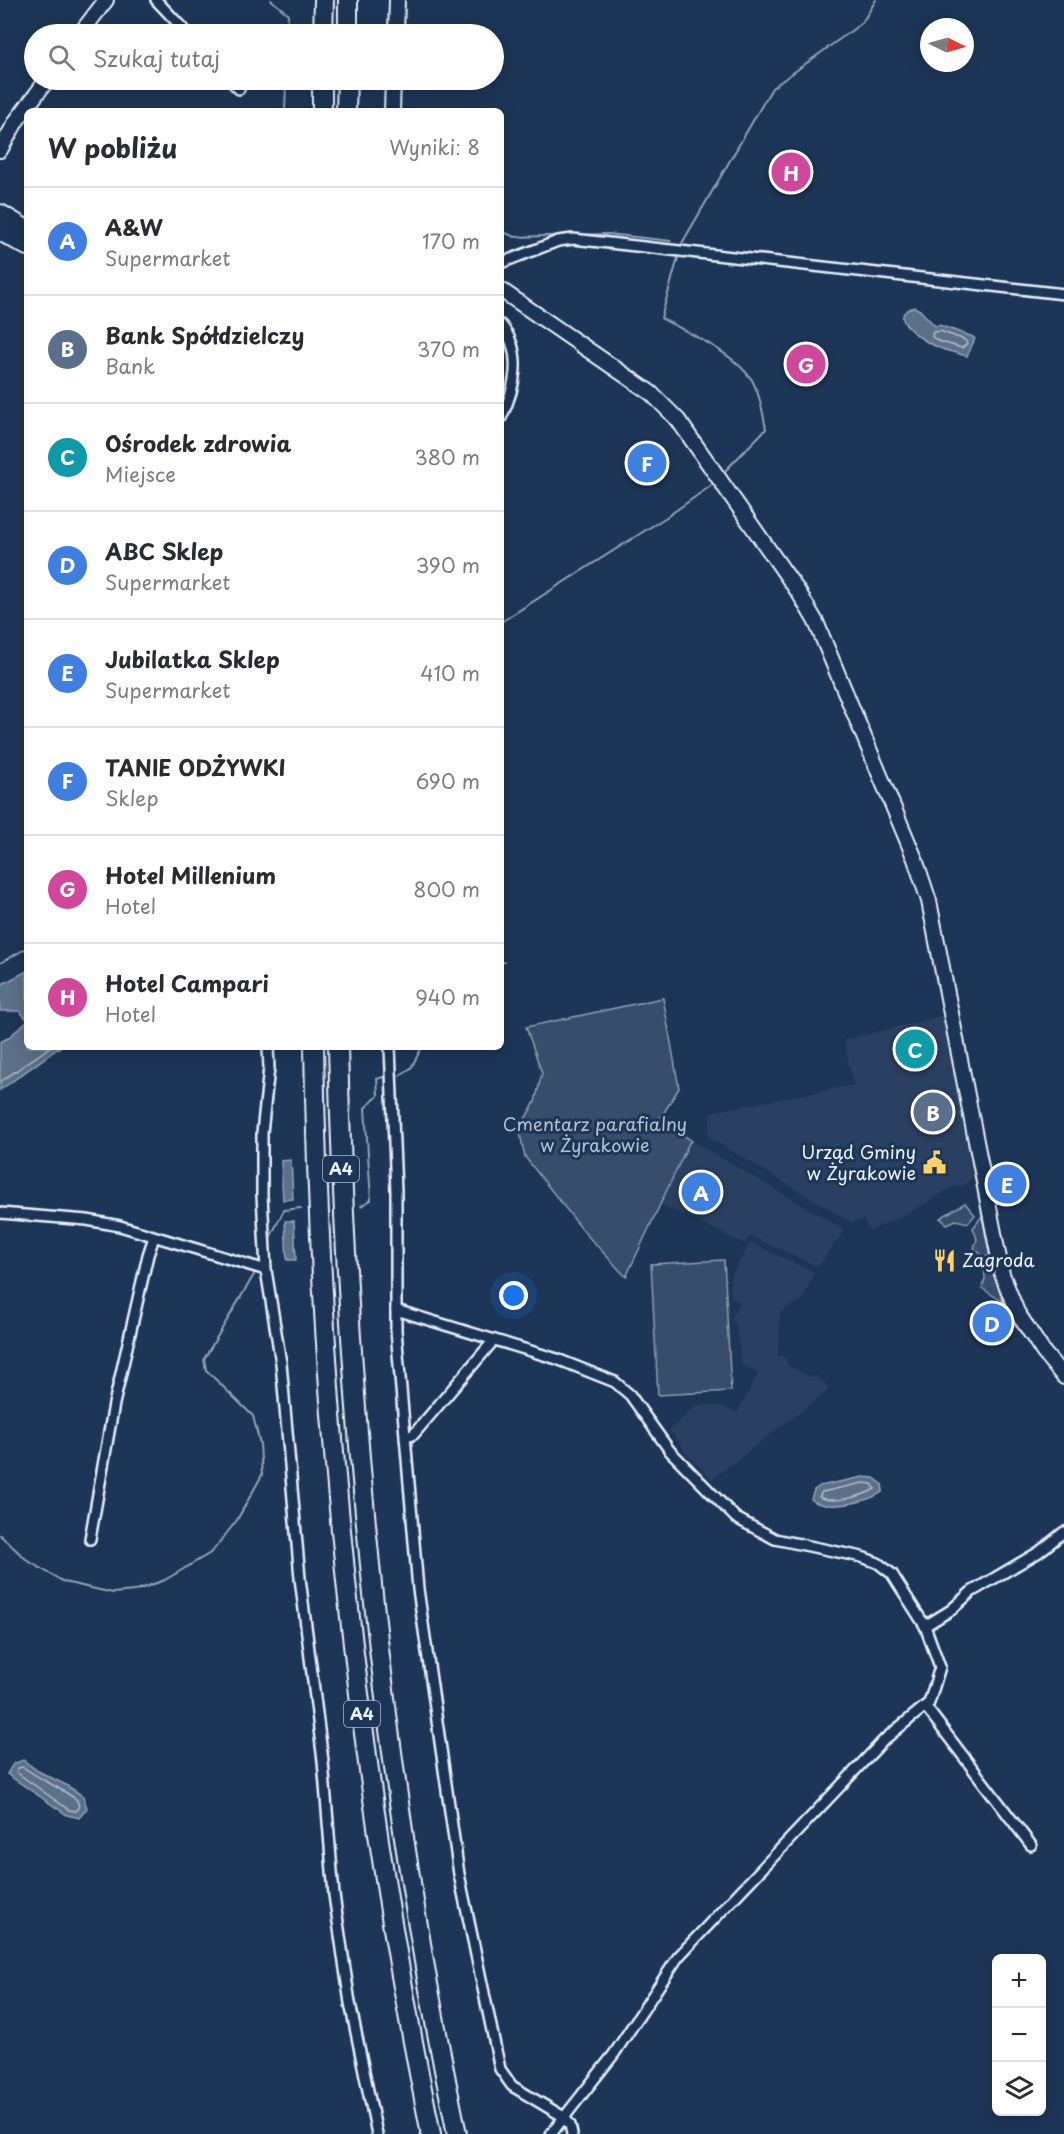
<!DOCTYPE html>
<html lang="pl">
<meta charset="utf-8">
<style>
body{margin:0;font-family:"Playpen Sans",sans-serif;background:#f7f7f7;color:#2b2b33}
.controls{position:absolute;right:18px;bottom:18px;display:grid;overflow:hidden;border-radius:9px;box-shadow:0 3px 15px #0003}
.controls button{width:54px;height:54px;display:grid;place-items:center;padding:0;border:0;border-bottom:2px solid #e1e1e2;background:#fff;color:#2b2b33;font:30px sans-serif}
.compass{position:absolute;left:920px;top:18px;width:54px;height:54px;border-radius:50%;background:#fff;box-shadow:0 3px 15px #0003;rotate:95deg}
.you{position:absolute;left:514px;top:1296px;width:21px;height:21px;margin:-15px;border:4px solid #fff;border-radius:50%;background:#1a73e8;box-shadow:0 0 0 9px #1a73e833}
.badge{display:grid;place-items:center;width:39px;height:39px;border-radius:50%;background:#0f766e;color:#fff;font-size:20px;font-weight:700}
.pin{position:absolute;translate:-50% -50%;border:3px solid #fff;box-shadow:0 2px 6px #0006}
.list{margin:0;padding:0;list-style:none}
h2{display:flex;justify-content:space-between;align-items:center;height:78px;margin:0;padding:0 24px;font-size:26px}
h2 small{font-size:20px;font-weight:400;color:#7c7c81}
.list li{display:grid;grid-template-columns:39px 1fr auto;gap:18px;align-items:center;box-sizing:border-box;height:108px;padding:0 24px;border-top:2px solid #e1e1e2}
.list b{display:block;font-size:22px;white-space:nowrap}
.list p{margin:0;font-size:20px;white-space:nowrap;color:#7c7c81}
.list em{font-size:20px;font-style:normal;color:#7c7c81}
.icon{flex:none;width:33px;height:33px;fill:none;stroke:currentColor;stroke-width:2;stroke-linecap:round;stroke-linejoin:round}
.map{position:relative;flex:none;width:1064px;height:2134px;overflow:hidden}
.search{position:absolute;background:#fff;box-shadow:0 3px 15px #0003;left:24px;top:24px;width:480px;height:66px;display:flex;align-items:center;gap:15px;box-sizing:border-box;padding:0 21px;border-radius:33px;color:#7c7c81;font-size:22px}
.panel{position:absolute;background:#fff;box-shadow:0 3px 15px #0003;left:24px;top:108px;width:480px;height:942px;border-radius:9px}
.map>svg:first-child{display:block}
.built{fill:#2a4162}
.green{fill:#374d6c;stroke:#909fb2;stroke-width:1.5}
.water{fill:#5d7089;stroke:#95a4b5;stroke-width:1.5}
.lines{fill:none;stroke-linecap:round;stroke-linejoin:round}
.shore{stroke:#b0bdcc;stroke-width:1.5}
.stream{stroke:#95a4b5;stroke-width:2}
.street-casing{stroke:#e8f1f8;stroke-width:14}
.secondary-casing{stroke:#e8f1f8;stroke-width:18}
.highway-casing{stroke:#e8f1f8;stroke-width:22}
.street{stroke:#1d3557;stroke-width:9}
.secondary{stroke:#1d3557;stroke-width:14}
.highway{stroke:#1d3557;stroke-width:18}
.labels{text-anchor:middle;stroke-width:6;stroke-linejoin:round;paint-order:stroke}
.shield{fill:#1d3557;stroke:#abb9c8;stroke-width:1.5}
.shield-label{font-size:16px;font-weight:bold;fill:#e8f1f8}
.park-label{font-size:18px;fill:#b3c0ce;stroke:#1d3557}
.poi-label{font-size:18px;fill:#e8f1f8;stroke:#1d3557;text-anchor:end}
</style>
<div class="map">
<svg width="1064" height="2134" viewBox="0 0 1064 2134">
<rect width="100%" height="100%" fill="#1d3557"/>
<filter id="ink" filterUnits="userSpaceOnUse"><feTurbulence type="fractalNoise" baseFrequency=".0167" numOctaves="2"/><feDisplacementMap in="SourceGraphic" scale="12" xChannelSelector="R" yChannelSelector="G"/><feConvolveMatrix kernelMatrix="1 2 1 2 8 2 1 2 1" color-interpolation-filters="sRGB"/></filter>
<g filter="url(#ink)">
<g class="built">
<polygon points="942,1016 946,1018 975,1174 962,1187 954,1186 912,1211 870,1231 863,1220 851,1222 708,1137 711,1112 853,1085 844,1040"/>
<polygon points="692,1141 845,1230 819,1265 814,1265 750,1236 745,1244 660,1204 689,1143"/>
<polygon points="750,1243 815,1272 802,1300 780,1312 778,1355 786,1358 788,1365 810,1377 816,1376 830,1389 712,1479 685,1452 681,1444 669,1430 698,1405 722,1406 737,1413 758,1374 741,1363 736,1323 731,1320 740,1302 731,1297 730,1278"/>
</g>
<g class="green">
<polygon points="663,998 679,1088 660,1119 692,1141 689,1143 626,1277 585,1233 525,1157 519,1129 535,1102 542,1073 526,1027"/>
<polygon points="965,1203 975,1215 968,1223 956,1220 947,1224 940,1218"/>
<polygon points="982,1216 990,1256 984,1257 974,1248 977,1239 973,1228"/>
<polygon points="724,1260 731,1391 658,1395 651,1264"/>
<polygon points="991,1260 1003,1302 982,1288 985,1279 984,1262"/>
</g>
<g class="water">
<path d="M914,307L920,310L935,326L939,325L973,337L975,339L967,356C957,353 945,351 935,346C922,340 884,316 914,307Z"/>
<polygon points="27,971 27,1019 19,1011 0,1011 0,985"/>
<polygon points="27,1021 27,1047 60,1047 0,1090 0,1042 8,1038"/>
<polygon points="291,1160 293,1199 283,1200 281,1161"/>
<polygon points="285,1221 294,1221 296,1260 287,1260"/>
<path d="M863,1477L874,1478L882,1484L883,1491C872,1502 822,1512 811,1499L814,1490L820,1486Z"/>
<polygon points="23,1760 38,1771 66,1785 83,1796 87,1808 79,1818 67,1815 7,1774 13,1764"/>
</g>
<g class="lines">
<g class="shore">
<polygon points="940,331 965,340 967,344 962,348 938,341 932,337 933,332"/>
<polyline points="0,1082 50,1047"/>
<path d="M863,1483L872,1484L875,1489C861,1497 833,1504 819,1497L822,1492Z"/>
<path d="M23,1767C40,1780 60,1787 77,1800L79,1808L76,1811L69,1810L16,1772L18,1768Z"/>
</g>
<g class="stream">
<polyline points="271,0 288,14 287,34"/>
<polyline points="285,111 286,80"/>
<polyline points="501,231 515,237 608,234 671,241"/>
<polyline points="681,245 772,88 862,23 876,0"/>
<path d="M678,258L661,318C690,334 733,352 752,380C760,395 763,413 766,429L723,473"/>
<polyline points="501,622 668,516 712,485"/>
<polyline points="0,963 27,948"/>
<polyline points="501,964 504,962"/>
<polyline points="399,1076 411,1068 422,1047"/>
<polyline points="361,1206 371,1200 365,1108 378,1096 377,1079 386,1076"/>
<polyline points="269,1240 284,1210 301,1208"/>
<polyline points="0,1535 28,1561 64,1582 113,1593 134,1591 165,1580 212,1552 237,1520 262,1475 260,1444 253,1416 206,1370 204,1359 255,1273"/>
</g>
<defs>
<g id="street">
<polyline points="156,0 188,34"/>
<polyline points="230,80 239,89"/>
<polyline points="501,263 558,241 573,239 1064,294"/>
<path d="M501,325C524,352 515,389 501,418"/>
<polyline points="268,1047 269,1068 262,1133 262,1195 266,1270 281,1363 300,1578 323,1761 334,1895 350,2003 377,2134"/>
<polyline points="390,1047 396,1191 396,1330 418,1589 459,1874 500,2069 512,2086 564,2117 570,2125 572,2134"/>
<polyline points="0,1213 87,1220 120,1226 266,1270"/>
<polyline points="396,1310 557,1359 615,1382 630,1395 670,1451 736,1518 775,1539 862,1557 878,1563 892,1574 925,1626 940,1667 929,1703 885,1739 678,1957 614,2054 551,2134"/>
<polyline points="405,1438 414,1434 494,1340"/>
<polyline points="90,1539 114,1404 148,1255 154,1237"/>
<polyline points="925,1626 951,1610 971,1592 1039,1552 1064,1532"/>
<polyline points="925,1706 1031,1845"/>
</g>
<g id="secondary">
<polyline points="80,34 106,0"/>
<polyline points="396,34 397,0"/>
<polyline points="392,111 393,80"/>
<polyline points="0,150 17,120 47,80"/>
<polyline points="501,290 651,393 678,420 799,593 816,622 915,859 929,901 1002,1274 1017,1312 1044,1353 1064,1377"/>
</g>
<g id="highway">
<polyline points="323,34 324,0"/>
<polyline points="348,34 348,0"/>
<polyline points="322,111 322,80"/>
<polyline points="346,111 347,80"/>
<polyline points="0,214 27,230"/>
<polyline points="0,231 27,246"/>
<path d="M314,1047C320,1411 358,1777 431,2134"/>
<path d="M338,1047C347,1412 382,1776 457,2134"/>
</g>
</defs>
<use href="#street" class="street-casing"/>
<use href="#secondary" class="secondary-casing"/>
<use href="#highway" class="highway-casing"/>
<use href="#street" class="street"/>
<use href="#secondary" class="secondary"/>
<use href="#highway" class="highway"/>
</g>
</g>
<defs>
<symbol id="civic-bare" viewBox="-9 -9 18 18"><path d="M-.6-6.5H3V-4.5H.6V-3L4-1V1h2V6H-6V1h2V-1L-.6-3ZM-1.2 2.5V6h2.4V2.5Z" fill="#ffd166" stroke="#1d3557" stroke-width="2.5" paint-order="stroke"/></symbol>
<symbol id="restaurant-bare" viewBox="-9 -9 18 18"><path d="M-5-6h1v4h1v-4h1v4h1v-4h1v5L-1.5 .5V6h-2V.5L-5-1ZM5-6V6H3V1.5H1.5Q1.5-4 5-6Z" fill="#ffd166" stroke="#1d3557" stroke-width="2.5" paint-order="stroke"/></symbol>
</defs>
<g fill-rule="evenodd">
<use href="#civic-bare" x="918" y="1146" width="33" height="33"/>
<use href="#restaurant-bare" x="928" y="1244" width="33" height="33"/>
</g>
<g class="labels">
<g class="shield">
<rect x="323" y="1156" width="36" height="26" rx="4.5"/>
<rect x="344" y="1701" width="36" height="26" rx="4.5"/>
</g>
<g class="shield-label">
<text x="341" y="1175">A4</text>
<text x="362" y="1720">A4</text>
</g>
<g class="park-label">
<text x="595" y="1131">Cmentarz parafialny<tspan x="595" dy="21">w Żyrakowie</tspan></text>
</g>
<g class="poi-label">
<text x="916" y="1159">Urząd Gminy<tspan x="916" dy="21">w Żyrakowie</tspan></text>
<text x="962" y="1267" text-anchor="start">Zagroda</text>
</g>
</g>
</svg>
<div class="controls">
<button>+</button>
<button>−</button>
<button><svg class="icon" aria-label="layers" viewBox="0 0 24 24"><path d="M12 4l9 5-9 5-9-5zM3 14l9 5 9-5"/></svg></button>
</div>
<svg class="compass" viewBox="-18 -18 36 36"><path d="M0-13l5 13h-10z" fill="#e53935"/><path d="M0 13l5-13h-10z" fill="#7c7c81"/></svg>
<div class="you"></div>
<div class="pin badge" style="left:701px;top:1192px;background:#3f7fe0">A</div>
<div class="pin badge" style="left:933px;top:1112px;background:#5c6f8a">B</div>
<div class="pin badge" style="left:915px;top:1049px;background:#0f9aa8">C</div>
<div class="pin badge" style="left:992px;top:1323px;background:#3f7fe0">D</div>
<div class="pin badge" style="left:1007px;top:1184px;background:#3f7fe0">E</div>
<div class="pin badge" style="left:647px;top:463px;background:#3f7fe0">F</div>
<div class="pin badge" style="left:806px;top:364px;background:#d1479c">G</div>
<div class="pin badge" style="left:791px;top:172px;background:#d1479c">H</div>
<div class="search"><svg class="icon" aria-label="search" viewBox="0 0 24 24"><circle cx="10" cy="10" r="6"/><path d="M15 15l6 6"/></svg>Szukaj tutaj</div>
<section class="panel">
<h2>W pobliżu<small>Wyniki: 8</small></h2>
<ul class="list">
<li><span class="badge" style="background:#3f7fe0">A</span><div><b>A&amp;W</b><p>Supermarket</p></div><em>170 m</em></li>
<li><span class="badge" style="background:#5c6f8a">B</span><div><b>Bank Spółdzielczy</b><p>Bank</p></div><em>370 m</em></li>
<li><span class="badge" style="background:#0f9aa8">C</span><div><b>Ośrodek zdrowia</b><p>Miejsce</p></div><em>380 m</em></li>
<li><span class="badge" style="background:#3f7fe0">D</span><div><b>ABC Sklep</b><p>Supermarket</p></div><em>390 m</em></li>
<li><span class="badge" style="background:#3f7fe0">E</span><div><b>Jubilatka Sklep</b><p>Supermarket</p></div><em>410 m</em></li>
<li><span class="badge" style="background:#3f7fe0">F</span><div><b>TANIE ODŻYWKI</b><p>Sklep</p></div><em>690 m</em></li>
<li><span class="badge" style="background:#d1479c">G</span><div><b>Hotel Millenium</b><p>Hotel</p></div><em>800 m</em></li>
<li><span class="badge" style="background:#d1479c">H</span><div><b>Hotel Campari</b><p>Hotel</p></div><em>940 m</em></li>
</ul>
</section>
</div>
